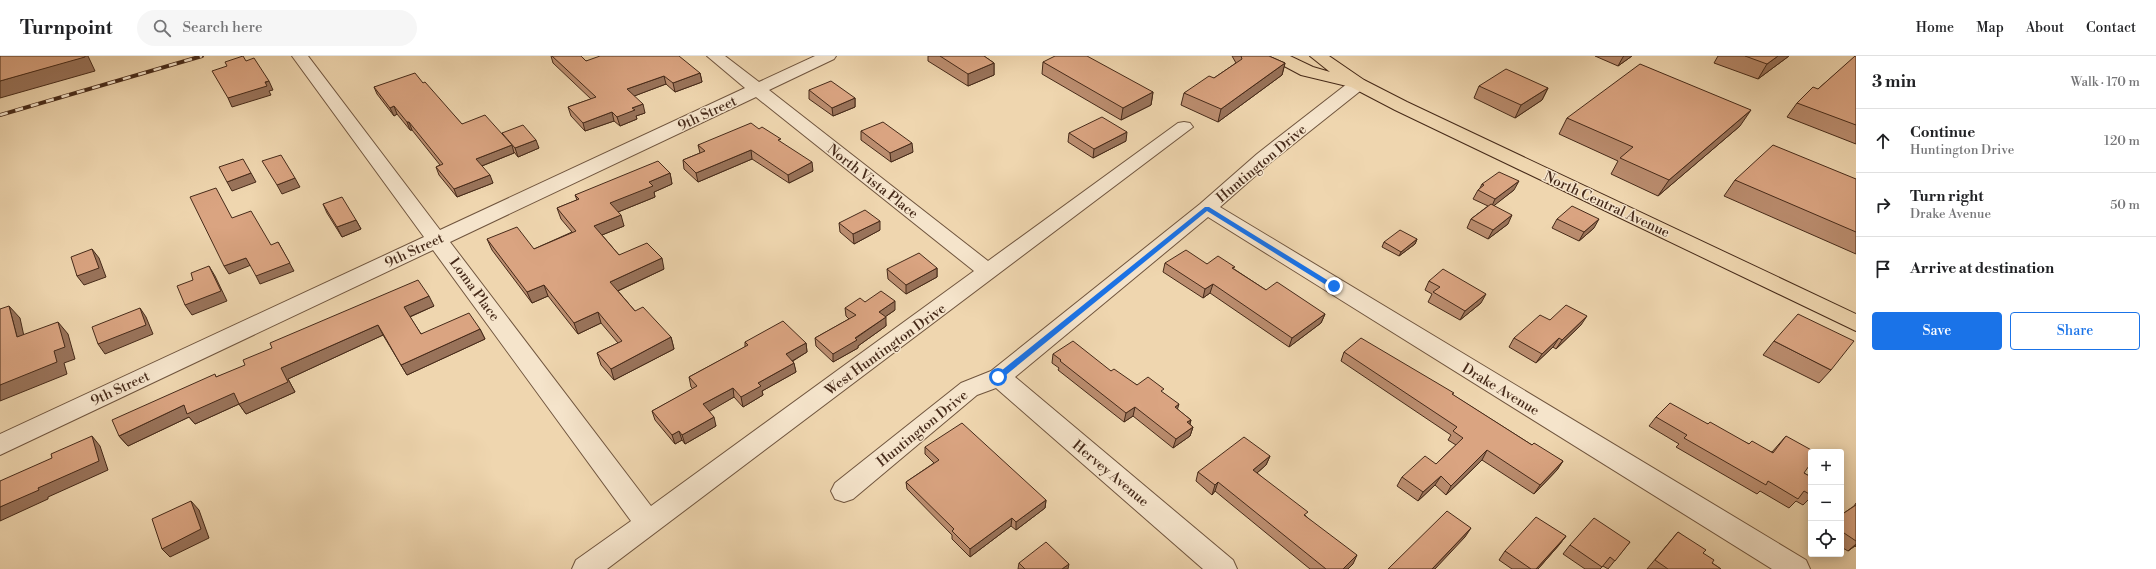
<!DOCTYPE html>
<meta charset="utf-8">
<style>
body{margin:0;font-family:"Libre Bodoni",serif;background:#f6f6f6;color:#202124}
.controls{position:absolute;right:12px;bottom:12px;display:grid;overflow:hidden;border-radius:4px;box-shadow:0 2px 10px #0003}
.controls button{width:36px;height:36px;display:grid;place-items:center;padding:0;border:0;border-bottom:1px solid #e0e0e0;background:#fff;color:#202124;font:20px sans-serif}
.stop{position:absolute;width:12px;height:12px;margin:-9px;border:3px solid #1a73e8;border-radius:50%;background:#fff}
.stop.end{background:#1a73e8;border-color:#fff;box-shadow:0 1px 4px #0008}
.list{margin:0;padding:0;list-style:none}
h2{display:flex;justify-content:space-between;align-items:center;height:52px;margin:0;padding:0 16px;font-size:17px}
h2 small{font-size:13px;font-weight:400;color:#757577}
.list li{display:grid;grid-template-columns:26px 1fr auto;gap:12px;align-items:center;box-sizing:border-box;height:64px;padding:0 16px;border-top:1px solid #e0e0e0}
.list b{display:block;font-size:15px;white-space:nowrap}
.list p{margin:0;font-size:13px;white-space:nowrap;color:#757577}
.list em{font-size:13px;font-style:normal;color:#757577}
.actions{display:flex;gap:8px;padding:12px 16px}
.actions a{flex:1;padding:9px 0;border:1px solid #1a73e8;border-radius:4px;text-align:center;font-size:14px;color:#1a73e8}
.actions .main{background:#1a73e8;color:#fff}
.icon{flex:none;width:22px;height:22px;fill:none;stroke:currentColor;stroke-width:2;stroke-linecap:round;stroke-linejoin:round}
.map{position:relative;flex:none;width:1856px;height:513px;overflow:hidden}
header{display:flex;align-items:center;gap:24px;box-sizing:border-box;height:56px;padding:0 20px;background:#fff;border-bottom:1px solid #e0e0e0}
header strong{font-size:19px}
nav{display:flex;gap:22px;margin-inline-start:auto;font-size:14px}
.search{width:280px;height:36px;background:#f6f6f6;display:flex;align-items:center;gap:10px;box-sizing:border-box;padding:0 14px;border-radius:22px;color:#757577;font-size:15px}
main{display:flex}
aside{flex:1;background:#fff}
.map>svg:first-child{display:block}
.lines{fill:none;stroke-linecap:round;stroke-linejoin:round}
.minor-casing{stroke:#70553e;stroke-width:2}
.major-casing{stroke:#462a19;stroke-width:2}
.minor{fill:#f5e4cb;fill-rule:evenodd}
.major{fill:#efd6af;fill-rule:evenodd}
.rail-casing{stroke:#462a19;stroke-width:4}
.rail{stroke:#f5e4cb;stroke-width:2.5;stroke-dasharray:8;stroke-linecap:butt}
.wall{fill:#bb8d6f;stroke:#462a19}
.shaded-wall{fill:#99735a;stroke:#462a19}
.building{fill:#daa481;stroke:#462a19}
.route{fill:#1a73e8}
.labels{text-anchor:middle;stroke-width:3;stroke-linejoin:round;paint-order:stroke}
.street-label{font-size:14px;fill:#462a19;stroke:#f5e4cb}
</style>
<header>
<strong>Turnpoint</strong>
<div class="search"><svg class="icon" aria-label="search" viewBox="0 0 24 24"><circle cx="10" cy="10" r="6"/><path d="M15 15l6 6"/></svg>Search here</div>
<nav><a>Home</a><a>Map</a><a>About</a><a>Contact</a></nav>
</header>
<main>
<div class="map">
<svg width="1856" height="513" viewBox="0 0 1856 513">
<rect width="100%" height="100%" fill="#efd6af"/>
<filter id="stains"><feTurbulence type="fractalNoise" baseFrequency=".005" numOctaves="4"/><feColorMatrix values="0 0 0 0 .2 0 0 0 0 .09 0 0 0 0 .02 0 0 0 .5 -.17"/></filter>
<radialGradient id="worn" r=".72"><stop offset=".6" stop-color="#630" stop-opacity="0"/><stop offset="1" stop-color="#630" stop-opacity=".3"/></radialGradient>
<g class="lines">
<defs>
<g id="minor">
<path d="M292,0H308L440,174L745,32L707,0H725L759,26L815,0H836L834,3L769,34L988,205L1178,67L1184,66L1190,67L1193,71L607,513H572L576,504L631,465L433,194L0,399V378L424,181ZM756,41L974,215L651,450L450,186Z"/>
<polygon points="1358,23 1364,24 1366,28 1364,32 1271,106 1220,151 1806,504 1810,513 1772,513 1208,161 1015,321 1233,504 1237,513 1203,513 996,332 977,339 853,443 844,446 835,443 831,435 835,427 961,327 991,315 1200,148 1257,98 1352,24"/>
</g>
<polygon id="major" points="1269,0 1290,0 1313,11 1330,16 1310,0 1329,0 1364,24 1407,46 1856,258 1856,275 1395,54 1351,31 1301,19 1271,3"/>
</defs>
<use href="#minor" class="minor-casing"/>
<use href="#major" class="major-casing"/>
<use href="#minor" class="minor"/>
<use href="#major" class="major"/>
<defs>
<polyline id="rail" points="0,59 202,0"/>
</defs>
<use href="#rail" class="rail-casing"/>
<use href="#rail" class="rail"/>
</g>
<g class="wall">
<polygon points="551,0 581,0 586,5 700,17 702,26 675,36 666,28 634,40 645,57 636,60 637,63 620,70 614,65 585,75 571,60 568,51 591,43 553,7"/>
<polygon points="928,0 984,0 994,7 994,19 968,30 928,5"/>
<polygon points="1232,0 1269,0 1285,7 1282,19 1218,66 1181,49 1184,37 1214,22 1236,7"/>
<polygon points="1595,0 1632,0 1618,10"/>
<polygon points="1718,0 1789,0 1758,23 1714,7"/>
<polygon points="1856,0 1856,88 1787,61 1797,47 1818,33"/>
<polygon points="1043,6 1153,36 1151,49 1121,64 1042,18"/>
<polygon points="423,27 462,68 503,79 502,77 539,92 518,101 514,96 514,97 482,110 493,127 457,141 439,119 436,111 440,109 412,74 410,74 397,58 394,60 377,38 374,31"/>
<polygon points="1479,30 1548,32 1542,44 1515,62 1474,42"/>
<polygon points="809,34 855,42 855,51 833,60 809,43"/>
<polygon points="1567,62 1740,70 1658,140 1611,118 1618,105 1559,78"/>
<polygon points="861,75 913,96 891,106 861,84"/>
<polygon points="1069,77 1126,85 1093,102 1068,86"/>
<polygon points="781,87 813,115 789,127 752,103 698,126 684,113 683,104 700,97 698,89"/>
<polygon points="670,117 672,128 654,136 655,141 618,156 624,170 602,179 619,199 664,213 618,235 635,255 671,281 674,293 614,324 601,309 597,297 618,287 601,267 578,278 548,240 532,247 492,194 487,183 534,193 572,176 561,163 557,152 577,144 575,139"/>
<polygon points="1856,123 1856,198 1724,140 1735,124"/>
<polygon points="1482,128 1514,134 1494,149 1508,168 1488,183 1467,172 1471,163 1488,150 1473,143 1478,134 1480,132"/>
<polygon points="323,148 356,164 361,173 342,181 327,157"/>
<polygon points="1557,163 1594,172 1579,185 1552,172"/>
<polygon points="839,167 880,174 854,188 840,176"/>
<polygon points="1417,183 1415,188 1399,200 1382,191 1384,186"/>
<polygon points="1165,207 1207,208 1234,213 1266,234 1325,258 1321,267 1289,291 1210,237 1203,242 1163,216"/>
<polygon points="937,212 937,221 906,238 888,223 887,213"/>
<polygon points="1429,225 1481,247 1460,264 1428,246 1432,238 1425,234"/>
<polygon points="865,246 895,254 885,261 886,270 858,290 858,292 833,306 816,290 815,282 849,263 846,260 845,252"/>
<polygon points="434,250 410,261 421,278 480,273 485,283 407,319 383,279 288,323 295,336 246,358 239,348 195,368 189,361 128,390 119,380 216,321"/>
<polygon points="1550,264 1581,269 1556,293 1553,291 1536,307 1509,291 1514,282"/>
<polygon points="1774,285 1831,314 1819,327 1763,299"/>
<polygon points="745,286 806,287 807,296 793,305 796,316 762,335 763,339 743,351 734,341 709,355 716,370 685,388 682,384 675,388 655,364 652,355 693,333 691,331 689,321 745,291"/>
<polygon points="1344,296 1453,339 1532,389 1563,405 1557,414 1534,438 1482,404 1446,439 1435,429 1418,445 1397,430 1402,421 1436,408 1456,389 1448,384 1451,379 1341,305"/>
<polygon points="1053,298 1111,315 1137,329 1163,337 1177,353 1191,364 1190,368 1193,371 1190,380 1173,392 1133,360 1124,366 1058,314 1059,312 1052,307"/>
<polygon points="1656,361 1708,368 1749,388 1772,396 1786,380 1804,417 1811,421 1811,441 1803,449 1796,445 1789,452 1760,435 1757,438 1676,391 1679,388 1649,370"/>
<polygon points="925,391 1046,444 1045,452 1016,474 1011,470 970,501 952,483 952,479 907,433 906,426 934,407 925,398"/>
<polygon points="1270,400 1266,409 1257,417 1306,460 1353,508 1348,513 1310,513 1215,435 1212,439 1196,425 1198,416"/>
<polygon points="1856,447 1856,491 1855,490 1848,495 1841,491 1841,459 1854,450"/>
<polygon points="1678,476 1703,497 1712,507 1721,513 1647,513"/>
<polygon points="1566,480 1559,489 1538,513 1512,513 1499,504 1505,495"/>
<polygon points="1630,486 1608,513 1603,510 1600,513 1585,513 1563,498 1570,489"/>
<polygon points="1019,507 1068,513 1018,513"/>
</g>
<g class="shaded-wall">
<polygon points="85,0 88,0 95,15 0,42 0,25"/>
<polygon points="1624,0 1632,0 1618,10 1623,1"/>
<polygon points="1778,0 1789,0 1758,23 1767,8"/>
<polygon points="994,7 994,19 968,30 968,18"/>
<polygon points="1285,7 1282,19 1218,66 1221,53"/>
<polygon points="700,17 702,26 675,36 673,27"/>
<polygon points="664,20 666,28 629,42 627,33"/>
<polygon points="269,25 273,34 269,35 271,39 232,51 228,42"/>
<polygon points="1548,32 1542,44 1515,62 1521,49"/>
<polygon points="1153,36 1151,49 1121,64 1123,52"/>
<polygon points="855,42 855,51 833,60 832,52"/>
<polygon points="643,48 645,57 636,60 637,63 620,70 617,61 632,52"/>
<polygon points="394,50 397,58 394,60 390,52"/>
<polygon points="1751,54 1740,70 1658,140 1669,124"/>
<polygon points="612,56 614,65 585,75 583,67"/>
<polygon points="407,66 409,66 412,74 410,74"/>
<polygon points="1127,76 1126,85 1093,102 1094,93"/>
<polygon points="536,84 539,92 518,101 515,92"/>
<polygon points="912,87 913,96 891,106 890,97"/>
<polygon points="512,89 514,97 479,111 476,103"/>
<polygon points="751,94 752,103 698,126 696,117"/>
<polygon points="812,106 813,115 789,127 788,119"/>
<polygon points="251,117 256,126 232,135 227,126"/>
<polygon points="670,117 672,128 654,136 655,141 613,158 610,147 649,126"/>
<polygon points="490,119 493,127 457,141 454,133"/>
<polygon points="295,122 300,131 282,138 277,129"/>
<polygon points="1519,125 1514,134 1491,152 1495,143"/>
<polygon points="621,159 624,170 597,181 594,170"/>
<polygon points="1512,159 1508,168 1488,183 1493,174"/>
<polygon points="1599,163 1594,172 1579,185 1584,176"/>
<polygon points="356,164 361,173 342,181 337,171"/>
<polygon points="880,165 880,174 854,188 853,178"/>
<polygon points="1417,183 1415,188 1399,200 1401,196"/>
<polygon points="278,186 294,215 260,228 256,220"/>
<polygon points="92,193 99,202 106,221 84,229 77,220"/>
<polygon points="246,202 251,209 229,218 224,210"/>
<polygon points="662,202 664,213 613,237 610,226"/>
<polygon points="209,210 215,220 227,245 192,259 185,249"/>
<polygon points="937,212 937,221 906,238 906,229"/>
<polygon points="1213,228 1210,237 1203,242 1205,233"/>
<polygon points="544,229 548,240 532,247 527,236"/>
<polygon points="1486,238 1481,247 1460,264 1465,255"/>
<polygon points="429,240 434,250 409,261 404,251"/>
<polygon points="895,245 895,254 879,265 879,256"/>
<polygon points="9,250 20,262 27,294 17,281"/>
<polygon points="140,252 146,261 153,278 105,298 98,288"/>
<polygon points="598,256 601,267 578,278 574,267"/>
<polygon points="1325,258 1321,267 1289,291 1292,282"/>
<polygon points="1587,260 1581,269 1556,293 1562,284"/>
<polygon points="886,261 886,270 858,290 858,292 833,306 833,298"/>
<polygon points="58,266 68,278 75,303 64,307 67,318 0,345 0,329 54,295"/>
<polygon points="378,269 383,279 288,323 295,336 246,358 239,348 195,368 189,361 128,390 119,380 184,349 281,312"/>
<polygon points="480,273 485,283 407,319 401,309"/>
<polygon points="671,281 674,293 614,324 611,313"/>
<polygon points="1559,282 1553,291 1536,307 1542,298"/>
<polygon points="806,287 807,296 787,308 786,298"/>
<polygon points="794,307 796,316 762,335 763,339 743,351 741,341 758,327"/>
<polygon points="733,332 734,341 705,358 703,348"/>
<polygon points="1179,348 1176,358 1175,351"/>
<polygon points="1135,351 1133,360 1124,366 1126,357"/>
<polygon points="714,361 716,370 685,388 682,379"/>
<polygon points="1191,364 1188,373 1187,366"/>
<polygon points="1193,371 1190,380 1173,392 1176,383"/>
<polygon points="679,375 682,384 675,388 672,379"/>
<polygon points="92,380 100,390 108,414 48,441 48,443 0,465 0,451 38,432"/>
<polygon points="1487,394 1482,404 1446,439 1451,430"/>
<polygon points="1270,400 1266,409 1250,423 1253,414"/>
<polygon points="1563,405 1557,414 1534,438 1540,429"/>
<polygon points="1441,420 1435,429 1418,445 1423,436"/>
<polygon points="1218,426 1215,435 1212,439 1215,429"/>
<polygon points="1046,444 1045,452 1016,474 1016,466"/>
<polygon points="191,445 199,454 209,482 170,501 162,493"/>
<polygon points="1012,462 1011,470 970,501 970,493"/>
<polygon points="1471,472 1465,481 1435,513 1432,513"/>
<polygon points="1566,480 1559,489 1538,513 1536,513"/>
<polygon points="1856,488 1856,489 1848,495"/>
<polygon points="1357,499 1353,508 1348,513 1343,513"/>
<polygon points="1069,508 1068,513 1062,513"/>
</g>
<g class="building">
<polygon points="0,0 85,0 85,1 0,25"/>
<polygon points="243,0 246,5 254,2 269,25 265,26 267,30 228,42 212,15 227,10 225,6"/>
<polygon points="552,0 581,0 586,5 600,0 679,0 700,17 673,27 664,20 627,33 643,48 632,52 635,54 617,61 612,56 583,67 568,51 596,41"/>
<polygon points="940,0 984,0 994,7 968,18"/>
<polygon points="1055,0 1087,0 1153,36 1123,52 1043,6"/>
<polygon points="1241,0 1269,0 1285,7 1221,53 1184,37 1209,20 1214,22 1242,3"/>
<polygon points="1745,0 1778,0 1767,8"/>
<polygon points="1855,0 1856,0 1856,69 1797,47 1813,31 1818,33"/>
<polygon points="1640,8 1751,54 1669,124 1620,102 1633,91 1567,62"/>
<polygon points="1506,13 1548,32 1521,49 1479,30"/>
<polygon points="415,17 423,27 425,26 462,68 485,59 512,89 476,103 490,119 454,133 436,111 443,108 409,66 407,66 394,50 390,52 374,31"/>
<polygon points="831,25 855,42 832,52 809,34"/>
<polygon points="1102,61 1127,76 1094,93 1069,77"/>
<polygon points="883,66 912,87 890,97 861,75"/>
<polygon points="751,67 759,73 762,71 781,83 778,84 812,106 788,119 751,94 696,117 683,104 705,95 698,89"/>
<polygon points="523,69 536,84 515,92 502,77"/>
<polygon points="1773,89 1856,123 1856,176 1735,124"/>
<polygon points="281,99 295,122 277,129 262,105"/>
<polygon points="243,103 251,117 227,126 219,111"/>
<polygon points="658,105 670,117 649,126 653,130 610,147 621,159 594,170 619,199 647,187 662,202 610,226 635,255 643,251 671,281 611,313 597,297 622,285 598,256 574,267 544,229 527,236 487,183 517,171 534,193 576,175 557,152 579,143 575,139"/>
<polygon points="1499,116 1519,125 1495,143 1478,134 1484,129 1482,128"/>
<polygon points="216,132 232,162 251,155 271,189 278,186 290,207 256,220 246,202 224,210 190,141"/>
<polygon points="342,141 356,164 337,171 323,148"/>
<polygon points="1491,148 1512,159 1493,174 1471,163"/>
<polygon points="1572,150 1599,163 1584,176 1557,163"/>
<polygon points="865,154 880,165 853,178 839,167"/>
<polygon points="1400,174 1417,183 1401,196 1384,186"/>
<polygon points="92,193 99,212 77,220 71,201"/>
<polygon points="1186,194 1207,208 1218,200 1235,211 1232,212 1266,234 1277,226 1325,258 1292,282 1213,228 1205,233 1165,207"/>
<polygon points="919,197 937,212 906,229 887,213"/>
<polygon points="209,210 221,235 185,249 177,230 193,224 191,217"/>
<polygon points="1443,213 1486,238 1465,255 1433,236 1440,231 1429,225"/>
<polygon points="418,224 429,240 404,251 421,278 469,257 480,273 401,309 378,269 281,312 288,326 239,348 234,337 187,358 184,349 119,380 112,364 215,318 216,321 245,309 243,304 272,292 270,287"/>
<polygon points="881,235 895,245 879,256 886,261 855,282 857,284 833,298 815,282 856,259 845,252 860,242 865,246"/>
<polygon points="1566,249 1587,260 1562,284 1559,282 1542,298 1514,282 1540,259 1550,264"/>
<polygon points="9,250 17,281 58,266 65,291 54,295 57,306 0,329 0,253"/>
<polygon points="140,252 146,269 98,288 92,271"/>
<polygon points="1798,258 1854,285 1831,314 1774,285"/>
<polygon points="783,265 806,287 786,298 794,307 758,327 761,330 741,341 733,332 703,348 714,361 682,379 679,375 672,379 652,355 697,330 689,321 748,289 745,286"/>
<polygon points="1361,282 1454,337 1452,338 1532,389 1534,387 1563,405 1540,429 1487,394 1451,430 1441,420 1423,436 1402,421 1425,400 1436,408 1463,382 1453,375 1457,371 1344,296"/>
<polygon points="1073,285 1111,315 1114,313 1137,329 1148,321 1164,333 1161,335 1179,348 1175,351 1191,364 1187,366 1193,371 1176,383 1135,351 1126,357 1060,305 1061,304 1053,298"/>
<polygon points="1670,347 1708,368 1710,366 1749,388 1752,385 1773,397 1786,380 1815,396 1811,396 1811,407 1804,417 1811,421 1811,439 1804,435 1798,443 1768,425 1766,429 1684,382 1687,379 1656,361"/>
<polygon points="962,367 1046,444 1016,466 1012,462 970,493 952,475 954,473 906,426 939,404 925,391"/>
<polygon points="92,380 99,405 38,432 39,434 0,451 0,425 52,402 51,398"/>
<polygon points="1244,381 1270,400 1253,414 1308,456 1304,459 1357,499 1343,513 1326,513 1218,426 1215,429 1198,416"/>
<polygon points="191,445 201,473 162,493 152,463"/>
<polygon points="1856,449 1856,485 1841,475 1841,459"/>
<polygon points="1447,455 1471,472 1432,513 1388,513"/>
<polygon points="1536,461 1566,480 1536,513 1531,513 1505,495"/>
<polygon points="1594,462 1630,486 1615,505 1610,501 1602,511 1570,489"/>
<polygon points="1678,476 1706,494 1703,497 1714,504 1712,507 1721,513 1668,513 1655,504"/>
<polygon points="1046,486 1069,508 1062,513 1025,513 1019,507"/>
</g>
<polygon class="route" points="1205,151 1209,151 1337,230 1331,232 1207,155 1001,323 996,323 996,319"/>
<g class="labels">
<g class="street-label">
<text transform="translate(707 57) rotate(-25)" y="5">9th Street</text>
<text transform="translate(1261 107) rotate(-40)" y="5">Huntington Drive</text>
<text transform="translate(873 125) rotate(38)" y="5">North Vista Place</text>
<text transform="translate(1607 148) rotate(25)" y="5">North Central Avenue</text>
<text transform="translate(414 194) rotate(-25)" y="5">9th Street</text>
<text transform="translate(475 233) rotate(54)" y="5">Loma Place</text>
<text transform="translate(885 293) rotate(-36)" y="5">West Huntington Drive</text>
<text transform="translate(120 332) rotate(-25)" y="5">9th Street</text>
<text transform="translate(1501 333) rotate(31)" y="5">Drake Avenue</text>
<text transform="translate(922 372) rotate(-39)" y="5">Huntington Drive</text>
<text transform="translate(1111 417) rotate(40)" y="5">Hervey Avenue</text>
</g>
</g>
<rect width="100%" height="100%" filter="url(#stains)"/>
<rect width="100%" height="100%" fill="url(#worn)"/>
</svg>
<div class="controls">
<button>+</button>
<button>−</button>
<button><svg class="icon" aria-label="locate" viewBox="0 0 24 24"><circle cx="12" cy="12" r="6"/><path d="M12 2v4M12 18v4M2 12h4M18 12h4"/></svg></button>
</div>
<div class="stop" style="left:998px;top:321px"></div>
<div class="stop end" style="left:1334px;top:230px"></div>
</div>
<aside>
<h2>3 min<small>Walk · 170 m</small></h2>
<ul class="list">
<li><svg class="icon" aria-label="ahead" viewBox="0 0 24 24"><path d="M12 20V5M6 11l6-6 6 6"/></svg><div><b>Continue</b><p>Huntington Drive</p></div><em>120 m</em></li>
<li><svg class="icon" aria-label="right" viewBox="0 0 24 24"><path d="M7 20v-9h11M14 6l5 5-5 5"/></svg><div><b>Turn right</b><p>Drake Avenue</p></div><em>50 m</em></li>
<li><svg class="icon" aria-label="arrive" viewBox="0 0 24 24"><path d="M6 21V4h12l-3 4 3 4H6"/></svg><div><b>Arrive at destination</b></div></li>
</ul>
<div class="actions"><a class="main">Save</a><a>Share</a></div>
</aside>
</main>
